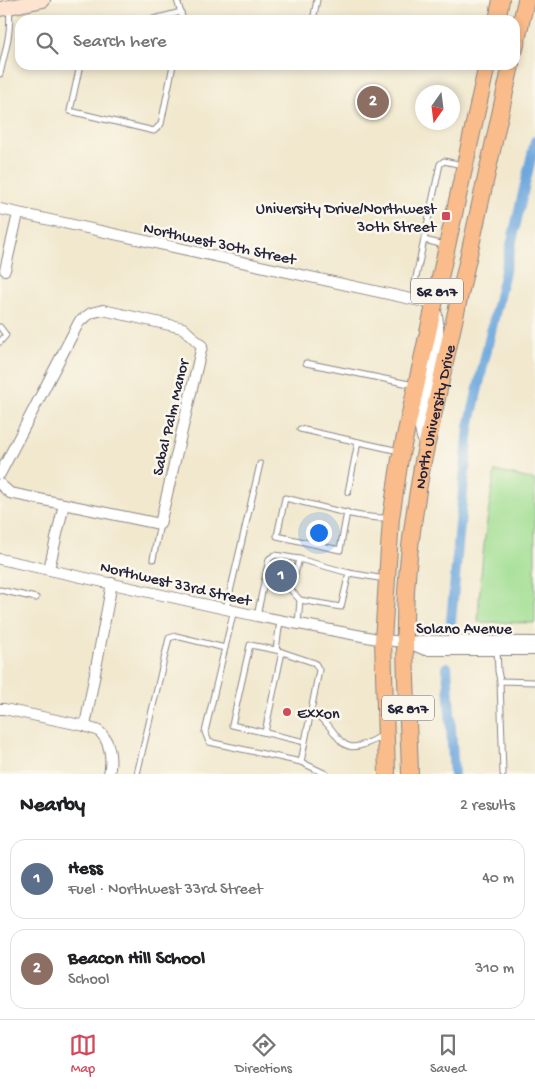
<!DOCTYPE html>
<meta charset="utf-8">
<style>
body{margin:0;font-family:"Gochi Hand",sans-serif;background:#f6f6f6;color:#202124}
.compass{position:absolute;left:415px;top:85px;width:45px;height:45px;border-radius:50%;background:#fff;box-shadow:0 2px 8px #0003;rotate:194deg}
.you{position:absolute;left:318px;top:532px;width:18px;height:18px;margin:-12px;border:4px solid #fff;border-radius:50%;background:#1a73e8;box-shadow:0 0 0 8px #1a73e833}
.badge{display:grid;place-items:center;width:32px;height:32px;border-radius:50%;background:#d1495b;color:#fff;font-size:16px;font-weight:700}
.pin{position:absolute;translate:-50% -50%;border:2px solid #fff;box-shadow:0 1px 5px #0006}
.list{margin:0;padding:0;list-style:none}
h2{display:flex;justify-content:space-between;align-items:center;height:65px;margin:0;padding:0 20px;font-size:21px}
h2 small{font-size:16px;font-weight:400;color:#757577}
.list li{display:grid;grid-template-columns:32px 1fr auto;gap:15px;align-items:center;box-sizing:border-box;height:80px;margin:0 10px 10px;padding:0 10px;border:1px solid #e0e0e0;border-radius:15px}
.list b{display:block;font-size:19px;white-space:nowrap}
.list p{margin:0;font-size:16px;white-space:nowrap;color:#757577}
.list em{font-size:16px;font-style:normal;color:#757577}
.icon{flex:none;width:28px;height:28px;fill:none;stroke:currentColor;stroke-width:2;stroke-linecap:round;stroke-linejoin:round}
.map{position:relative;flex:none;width:535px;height:774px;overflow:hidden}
.search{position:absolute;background:#fff;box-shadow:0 2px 8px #0003;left:15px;right:15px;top:15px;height:55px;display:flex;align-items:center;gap:12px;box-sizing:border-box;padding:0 18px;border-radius:15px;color:#757577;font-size:19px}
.sheet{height:245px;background:#fff}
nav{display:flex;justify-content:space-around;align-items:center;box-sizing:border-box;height:70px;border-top:1px solid #e0e0e0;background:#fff;font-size:14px;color:#757577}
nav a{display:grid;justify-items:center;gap:2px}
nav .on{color:#d1495b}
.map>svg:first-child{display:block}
.green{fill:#a0de92;stroke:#618066}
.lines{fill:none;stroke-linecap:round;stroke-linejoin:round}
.canal{stroke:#6da7dd;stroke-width:10}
.service-casing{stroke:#8a8584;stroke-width:7}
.minor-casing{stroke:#8a8584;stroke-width:12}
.secondary-casing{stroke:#8a8584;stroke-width:16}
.primary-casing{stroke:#8a8584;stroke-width:18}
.service{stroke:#fff;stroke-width:5}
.minor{stroke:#fff;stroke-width:10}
.secondary{stroke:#fde4d0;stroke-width:14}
.primary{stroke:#f9bc8a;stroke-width:16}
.poi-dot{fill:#d1495b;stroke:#fbf7ec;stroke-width:2}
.labels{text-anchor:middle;stroke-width:5;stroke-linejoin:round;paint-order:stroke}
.shield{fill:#fbf7ec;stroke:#636270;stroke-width:1}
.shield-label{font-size:15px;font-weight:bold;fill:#22223b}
.poi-label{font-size:16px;fill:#22223b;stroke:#fbf7ec;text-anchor:end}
.street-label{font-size:16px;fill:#22223b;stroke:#fbf7ec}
</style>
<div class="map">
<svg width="535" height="774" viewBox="0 0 535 774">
<rect width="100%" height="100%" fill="#fbf7ec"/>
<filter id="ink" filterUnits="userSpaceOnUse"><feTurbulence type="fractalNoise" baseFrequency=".02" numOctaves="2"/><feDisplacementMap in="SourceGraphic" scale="10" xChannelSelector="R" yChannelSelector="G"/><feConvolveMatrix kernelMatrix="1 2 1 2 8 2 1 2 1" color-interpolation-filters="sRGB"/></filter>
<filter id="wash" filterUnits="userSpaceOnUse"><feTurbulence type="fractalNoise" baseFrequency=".0096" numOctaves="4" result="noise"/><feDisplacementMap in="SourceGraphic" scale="20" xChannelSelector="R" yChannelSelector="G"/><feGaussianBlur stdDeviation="1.12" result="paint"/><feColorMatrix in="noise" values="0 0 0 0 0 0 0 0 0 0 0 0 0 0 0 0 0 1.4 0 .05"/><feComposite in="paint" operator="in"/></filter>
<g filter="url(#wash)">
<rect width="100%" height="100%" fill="#f1e8ce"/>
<path class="green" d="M495,471L535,480V623L478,622C480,571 486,522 495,471Z"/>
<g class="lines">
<g class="canal">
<polyline points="451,621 469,427 535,141"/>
<polyline points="447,667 454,774"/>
</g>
</g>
</g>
<g filter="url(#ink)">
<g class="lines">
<defs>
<g id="service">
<polyline points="177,0 183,20"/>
<polyline points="150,20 181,12"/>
<polyline points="313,20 317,0"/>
<polyline points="80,65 70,111 154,131 161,124 173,65"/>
<path d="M0,74C5,52 12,31 9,8"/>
<polyline points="424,240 445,245"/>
<polyline points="415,299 415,282 440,164 444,161 462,165"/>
<polyline points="0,327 6,335 0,342"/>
<polyline points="306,363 414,385"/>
<polyline points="300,429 399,451"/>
<polyline points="348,492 358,442"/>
<path d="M347,512L340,550L277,536L285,498C317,505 357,519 389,518"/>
<polyline points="153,559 160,524"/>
<polyline points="0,590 36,598"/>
<polyline points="300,600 341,607 349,573"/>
<polyline points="226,609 260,464"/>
<polyline points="234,610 205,732 209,742 301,762 326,774"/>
<polyline points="257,616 269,559 275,555 299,559"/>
<polyline points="298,624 300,600 291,590 299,559 349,573 385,579"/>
<polyline points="497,649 498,671 500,681"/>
<polyline points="276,650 280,621"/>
<path d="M311,712C346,730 333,765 383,735"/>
<polyline points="265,732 282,652"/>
<polyline points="301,762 319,670 315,663 276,650 250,645 232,725 305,742"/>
<polyline points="137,774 169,638 176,636 225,648"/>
<polyline points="503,774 500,681 535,682"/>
</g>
<g id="minor">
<path d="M0,209L434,304C448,344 423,385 420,425C419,431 423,438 424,444"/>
<polyline points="5,270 18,214"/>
<polyline points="0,474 79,322 91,313 103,310 183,328 202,346 160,524 10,493 0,484"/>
<polyline points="0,559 257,616 383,640 405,642 425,641 535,642"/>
<polyline points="49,569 64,504"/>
<polyline points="411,644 425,650 535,650"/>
<path d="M0,709H4L85,726C89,728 93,729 97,730C111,739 112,760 109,774"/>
<polyline points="85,726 112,583"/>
</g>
<polyline id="secondary" points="0,9 43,0"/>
<g id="primary">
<polyline points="497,20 501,0"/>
<polyline points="515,49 526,0"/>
<polyline points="387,774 383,640 391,518 400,459 487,65"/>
<path id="s1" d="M410,774C409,728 405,682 405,636C404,577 413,519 423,461L511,65"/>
</g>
</defs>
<use href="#service" class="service-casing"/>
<use href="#minor" class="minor-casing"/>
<use href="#secondary" class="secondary-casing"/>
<use href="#primary" class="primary-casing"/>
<use href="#service" class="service"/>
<use href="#minor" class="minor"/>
<use href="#secondary" class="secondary"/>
<use href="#primary" class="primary"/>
</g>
</g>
<g class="poi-dot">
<rect x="441" y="211" width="10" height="10" rx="2.5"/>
<circle cx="287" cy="712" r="5"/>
</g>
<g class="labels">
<g class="shield">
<rect x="411" y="278.5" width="52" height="25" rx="4"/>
<rect x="382" y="695.5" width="52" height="25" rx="4"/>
</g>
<g class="shield-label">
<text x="437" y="296">SR 817</text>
<text x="408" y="713">SR 817</text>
</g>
<g class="poi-label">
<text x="436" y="213">University Drive/Northwest<tspan x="436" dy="18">30th Street</tspan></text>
<text x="297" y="718" text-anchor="start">Exxon</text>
</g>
<g class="street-label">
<text transform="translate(220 242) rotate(12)" y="6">Northwest 30th Street</text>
<text dy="6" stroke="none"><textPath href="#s1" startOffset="360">North University Drive</textPath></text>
<text transform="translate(169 417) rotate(-77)" y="6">Sabal Palm Manor</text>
<text transform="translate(176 582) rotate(13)" y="6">Northwest 33rd Street</text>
<text x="464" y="633">Solano Avenue</text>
</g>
</g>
</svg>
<svg class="compass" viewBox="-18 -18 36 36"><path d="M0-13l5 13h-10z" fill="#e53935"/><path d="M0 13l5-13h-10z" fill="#757577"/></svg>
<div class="you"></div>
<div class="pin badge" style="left:281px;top:576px;background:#5c6f8a">1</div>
<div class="pin badge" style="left:373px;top:102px;background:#8d6e63">2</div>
<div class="search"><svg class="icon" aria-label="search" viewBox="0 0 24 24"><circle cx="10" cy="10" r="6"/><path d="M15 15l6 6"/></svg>Search here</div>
</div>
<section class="sheet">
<h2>Nearby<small>2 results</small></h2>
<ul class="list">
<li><span class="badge" style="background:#5c6f8a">1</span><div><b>Hess</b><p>Fuel · Northwest 33rd Street</p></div><em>40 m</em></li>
<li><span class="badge" style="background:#8d6e63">2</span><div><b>Beacon Hill School</b><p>School</p></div><em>310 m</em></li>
</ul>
</section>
<nav>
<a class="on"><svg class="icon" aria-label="map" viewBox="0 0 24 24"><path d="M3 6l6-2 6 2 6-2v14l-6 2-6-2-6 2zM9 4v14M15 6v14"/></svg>Map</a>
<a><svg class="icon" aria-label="directions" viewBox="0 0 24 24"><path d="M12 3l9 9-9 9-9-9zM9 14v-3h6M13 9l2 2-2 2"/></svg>Directions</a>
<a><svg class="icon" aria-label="saved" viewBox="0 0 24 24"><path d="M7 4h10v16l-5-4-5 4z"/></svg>Saved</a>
</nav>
